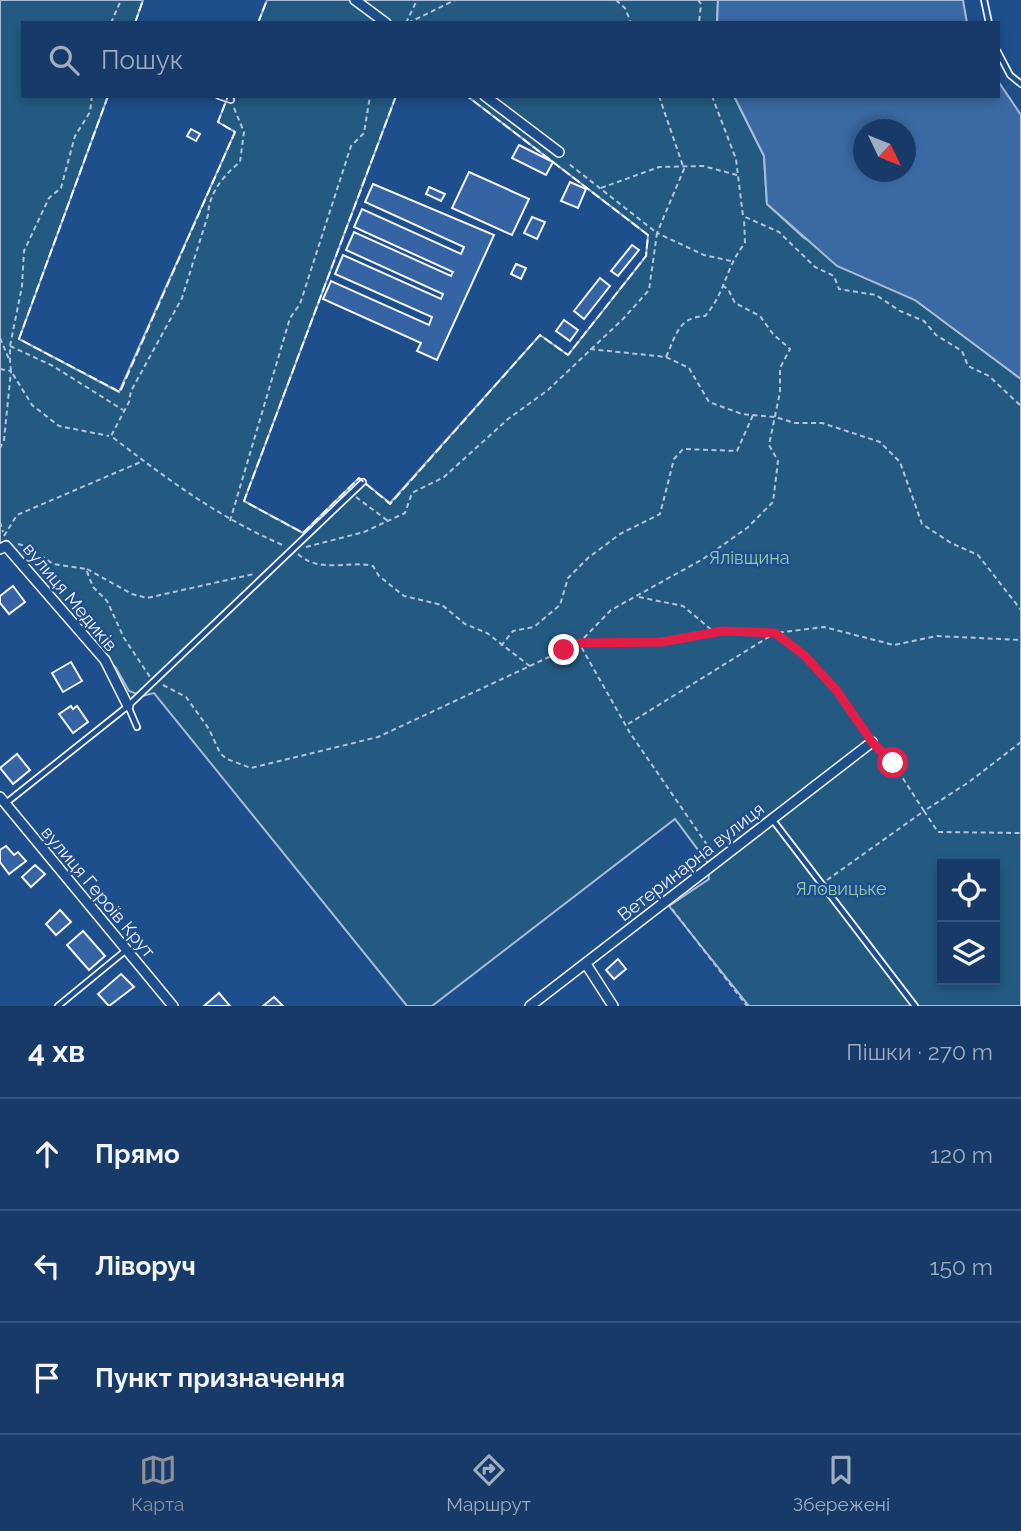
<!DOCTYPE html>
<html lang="uk">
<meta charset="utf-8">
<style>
body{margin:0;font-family:Raleway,sans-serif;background:#244571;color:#f1f3f6}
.controls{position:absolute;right:21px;bottom:21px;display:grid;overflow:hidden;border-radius:0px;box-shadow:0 4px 10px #0003}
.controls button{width:63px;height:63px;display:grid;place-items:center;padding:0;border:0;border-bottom:2px solid #36547d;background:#173a69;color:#f1f3f6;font:35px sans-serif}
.compass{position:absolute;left:853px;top:119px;width:63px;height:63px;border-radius:50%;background:#173a69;box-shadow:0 4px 10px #0003;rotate:133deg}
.stop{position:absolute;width:21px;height:21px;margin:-16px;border:5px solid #e11d48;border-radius:50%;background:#fff}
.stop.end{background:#e11d48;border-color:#fff;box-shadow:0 2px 7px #0008}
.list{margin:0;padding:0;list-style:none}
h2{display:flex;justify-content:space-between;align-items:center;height:91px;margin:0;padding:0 28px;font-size:30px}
h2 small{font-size:23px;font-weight:400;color:#9eadc0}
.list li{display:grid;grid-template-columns:46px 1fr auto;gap:21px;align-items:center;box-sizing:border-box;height:112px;padding:0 28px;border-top:2px solid #36547d}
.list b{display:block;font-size:26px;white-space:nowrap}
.list em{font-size:23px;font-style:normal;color:#9eadc0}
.icon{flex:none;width:38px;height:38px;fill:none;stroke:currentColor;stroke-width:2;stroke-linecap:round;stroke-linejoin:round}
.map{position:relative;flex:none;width:1021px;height:1006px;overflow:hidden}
.search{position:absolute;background:#173a69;box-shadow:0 4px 10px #0003;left:21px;right:21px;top:21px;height:77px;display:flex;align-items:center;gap:18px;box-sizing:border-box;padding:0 24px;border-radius:0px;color:#9eadc0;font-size:26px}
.sheet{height:427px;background:#173a69}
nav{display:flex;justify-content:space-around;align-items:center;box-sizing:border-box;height:98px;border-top:2px solid #36547d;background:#173a69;font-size:19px;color:#9eadc0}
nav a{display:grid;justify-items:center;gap:4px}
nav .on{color:#8c9099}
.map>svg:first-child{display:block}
.green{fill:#245a82;stroke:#a8bbd7;stroke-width:2;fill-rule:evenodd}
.water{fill:#3b69a3;stroke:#a8bbd7;stroke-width:2;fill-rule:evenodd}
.building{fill:#3563a3;stroke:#f2f6ff;stroke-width:2}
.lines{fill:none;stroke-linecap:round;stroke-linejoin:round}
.service-casing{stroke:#f2f6ff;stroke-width:8}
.minor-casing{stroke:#f2f6ff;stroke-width:12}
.path{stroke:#b3c4dc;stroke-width:2;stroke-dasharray:5 3.5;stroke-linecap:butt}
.service{stroke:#1f4e8c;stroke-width:4.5}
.minor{stroke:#1f4e8c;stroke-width:9}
.fence{stroke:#f2f6ff;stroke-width:2;stroke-dasharray:9 3.5;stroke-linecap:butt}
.route{stroke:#e11d48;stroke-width:9}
.labels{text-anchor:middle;stroke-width:5;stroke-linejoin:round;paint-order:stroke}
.park-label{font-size:18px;fill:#97c8a6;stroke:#1f4e8c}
.street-label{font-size:18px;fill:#f2f6ff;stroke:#1f4e8c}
</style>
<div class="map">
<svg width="1021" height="1006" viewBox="0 0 1021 1006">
<rect width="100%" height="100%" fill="#1f4e8c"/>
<g class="green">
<path d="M0,0H143L135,23H23V96H108L19,339L119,392L235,132L218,122L228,96H396L244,501L303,533L359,478L390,503L540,335L568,355L646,256L648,235L467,96H734L764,156L767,204L804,238L915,300L1021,379V1006H749L669,906L709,879L707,862L675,819L432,1006H407L154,693L142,696L129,691L116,668L0,543ZM942,864H995V980H942Z"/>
<polygon points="267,0 718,0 717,23 258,23"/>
</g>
<g class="water">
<polygon points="718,0 963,0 967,23 717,23"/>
<path d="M998,81L1021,115V379L915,300L837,266L767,204L764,156L734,96H998ZM864,130H906V172H864Z"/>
</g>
<g class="building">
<polygon points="191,129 200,134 196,141 187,136"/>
<polygon points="519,145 553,162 546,175 512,158"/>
<polygon points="469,172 529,199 512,235 452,208"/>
<polygon points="570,182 586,189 578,208 561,201"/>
<polygon points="373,184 494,235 437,360 417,351 421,343 323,299 331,281 429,325 432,317 335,274 343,255 441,299 443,294 346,250 354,232 451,276 453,272 354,227 362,209 461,254 464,247 365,202"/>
<polygon points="429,187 445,194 441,201 426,194"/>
<polygon points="532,217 545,222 537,239 524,233"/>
<polygon points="632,245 639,250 618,276 611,271"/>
<polygon points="516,264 526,268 521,279 511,274"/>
<polygon points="600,278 610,286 584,319 574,311"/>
<polygon points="564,320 578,330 570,341 556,331"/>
<polygon points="13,586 25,602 9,614 0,603 0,596"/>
<polygon points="71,662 82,681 63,692 52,673"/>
<polygon points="71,706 73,709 77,706 88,722 73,733 59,714"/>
<polygon points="17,754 30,770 13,784 0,768"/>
<polygon points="6,846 14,855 18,852 26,861 9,874 0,862 0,850"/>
<polygon points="35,865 45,874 31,887 22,877"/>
<polygon points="60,910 71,922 56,935 46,924"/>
<polygon points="83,931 105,956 89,970 67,945"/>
<polygon points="618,959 626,969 614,979 606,970"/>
<polygon points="121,974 134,987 109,1006 98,994"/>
<polygon points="219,993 230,1006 204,1006"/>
<polygon points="274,997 283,1006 263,1006"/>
</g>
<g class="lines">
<defs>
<g id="service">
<polyline points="984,0 989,23"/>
<polyline points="998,52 1010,75 1021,84"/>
<polyline points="219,96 231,100"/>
<polyline points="128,706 137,727"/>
<polyline points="6,803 128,706 363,482"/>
<polyline points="772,819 915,1006"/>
<polyline points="58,1006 125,951"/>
</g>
<g id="minor">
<polyline points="355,0 386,23"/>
<polyline points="485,96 559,152"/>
<polyline points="0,549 6,546 105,660 128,706"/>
<polyline points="0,797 173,1006"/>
<polyline points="586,964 613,1006"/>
<polyline points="530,1006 872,742"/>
</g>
</defs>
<use href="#service" class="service-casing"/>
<use href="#minor" class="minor-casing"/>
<g class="path">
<polyline points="616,0 625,8 631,23"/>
<polyline points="698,0 701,4 699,23"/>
<polyline points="111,23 121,0"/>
<polyline points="406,23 417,0"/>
<polyline points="408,23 455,0"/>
<polyline points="92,96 90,112 75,136 61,188 49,198 24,251 22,286 10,346 10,362 11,371 32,405 59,426 109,436"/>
<polyline points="659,96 684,169 657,233 704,255 731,261"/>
<polyline points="712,96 736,159 743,216 779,232 815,267 834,276 839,289 876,295 900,311 924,321 936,335 962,351 968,366 989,376 1021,406"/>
<path d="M234,108L244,132L240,162C223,176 209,193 208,215L182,298L131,391L129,402L111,436C167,479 219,518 285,546"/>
<polyline points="601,188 659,167 703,166 737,175"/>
<polyline points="0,338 9,359"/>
<polyline points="10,346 53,366 123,410"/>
<polyline points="590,349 666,357 689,368 709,402 742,414 775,417 795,423 822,423 880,442 900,462 922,524 951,543 978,555 1021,610"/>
<path d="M666,357C676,336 678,317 705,316C726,292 725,268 745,243L744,218"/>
<polyline points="0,369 11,371 4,440 0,448"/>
<polyline points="356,497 388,521"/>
<polyline points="230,521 290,318 300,304 351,146 364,133 370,96"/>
<polyline points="0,522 3,532"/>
<polyline points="4,536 17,515 143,461"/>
<polyline points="18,544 29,547 53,564 86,569 93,587 107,601 124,638 150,677"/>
<polyline points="306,547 364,532 405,513 412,493 444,477 508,419 548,390 623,319 649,290 657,233 569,164"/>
<path d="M298,554C320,574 348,560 373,566L379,576L404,596L442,605L465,624L487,633L531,667"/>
<polyline points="87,569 132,594 147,598 254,574"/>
<polyline points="639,597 683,606 714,632"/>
<polyline points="501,646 513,631 534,627 560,605 568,578 588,558 620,534 660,514 674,459 683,449 737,451 753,415"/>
<polyline points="163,685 186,697 209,729 220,753 227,759 251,768 378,737 579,643 661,642 723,631 775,633 824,627 894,645 937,636 1021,640"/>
<path d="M628,724L775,633C813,661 839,694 865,733"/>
<polyline points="1021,742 969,782 924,811 938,832 1021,833"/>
<polyline points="712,852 630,733 579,643 611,610 703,559 747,528 773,502 778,461 769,445 780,392 780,368 790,349 773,334 760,316 735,303 728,289 723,286"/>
<polyline points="827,880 924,811 893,763 878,748"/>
<polyline points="672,909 747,1006"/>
</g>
<use href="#service" class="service"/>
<use href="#minor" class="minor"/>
<g class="fence">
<polyline points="135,23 143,0"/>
<polyline points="258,23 267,0"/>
<polyline points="108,96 19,339 120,392 235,132 218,122 228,96"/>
<polyline points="396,96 244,501 303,533 359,478 390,504 540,335 568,355 646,256 648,235 467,96"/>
</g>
</g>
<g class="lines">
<polyline class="route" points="564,650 579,643 661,642 723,631 775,633 804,655 837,691 872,742 893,763"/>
</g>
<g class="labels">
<g class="park-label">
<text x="749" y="564">Ялівщина</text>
<text x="841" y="895">Яловицьке</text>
</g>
<g class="street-label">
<text transform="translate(70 597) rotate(50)" y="6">вулиця Медиків</text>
<text transform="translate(691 862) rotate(-38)" y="6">Ветеринарна вулиця</text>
<text transform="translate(98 892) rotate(50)" y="6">вулиця Героїв Крут</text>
</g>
</g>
</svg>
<div class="controls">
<button><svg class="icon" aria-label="locate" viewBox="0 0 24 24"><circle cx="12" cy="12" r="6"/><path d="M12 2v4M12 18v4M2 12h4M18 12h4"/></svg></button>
<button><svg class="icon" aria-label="layers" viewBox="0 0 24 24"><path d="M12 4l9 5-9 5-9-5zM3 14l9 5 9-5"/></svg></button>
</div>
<svg class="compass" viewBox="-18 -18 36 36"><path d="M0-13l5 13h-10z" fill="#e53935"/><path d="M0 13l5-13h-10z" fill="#9eadc0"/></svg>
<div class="stop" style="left:893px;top:763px"></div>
<div class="stop end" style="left:564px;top:650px"></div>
<div class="search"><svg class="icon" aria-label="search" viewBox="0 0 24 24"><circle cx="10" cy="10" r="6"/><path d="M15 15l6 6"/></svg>Пошук</div>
</div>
<section class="sheet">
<h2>4 хв<small>Пішки · 270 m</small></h2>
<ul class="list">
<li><svg class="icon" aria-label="ahead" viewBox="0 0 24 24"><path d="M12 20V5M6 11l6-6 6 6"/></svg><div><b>Прямо</b></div><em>120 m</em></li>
<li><svg class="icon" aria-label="left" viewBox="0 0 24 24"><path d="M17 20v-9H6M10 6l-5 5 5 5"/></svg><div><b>Ліворуч</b></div><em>150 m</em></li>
<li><svg class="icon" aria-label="arrive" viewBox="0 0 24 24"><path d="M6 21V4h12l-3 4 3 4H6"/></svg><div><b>Пункт призначення</b></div></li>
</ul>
</section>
<nav>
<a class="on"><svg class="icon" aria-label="map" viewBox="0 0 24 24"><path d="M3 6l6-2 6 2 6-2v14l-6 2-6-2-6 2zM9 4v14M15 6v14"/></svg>Карта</a>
<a><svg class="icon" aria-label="directions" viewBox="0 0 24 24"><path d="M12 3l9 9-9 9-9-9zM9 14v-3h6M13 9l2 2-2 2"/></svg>Маршрут</a>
<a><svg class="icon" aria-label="saved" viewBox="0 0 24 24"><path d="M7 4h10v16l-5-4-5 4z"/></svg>Збережені</a>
</nav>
